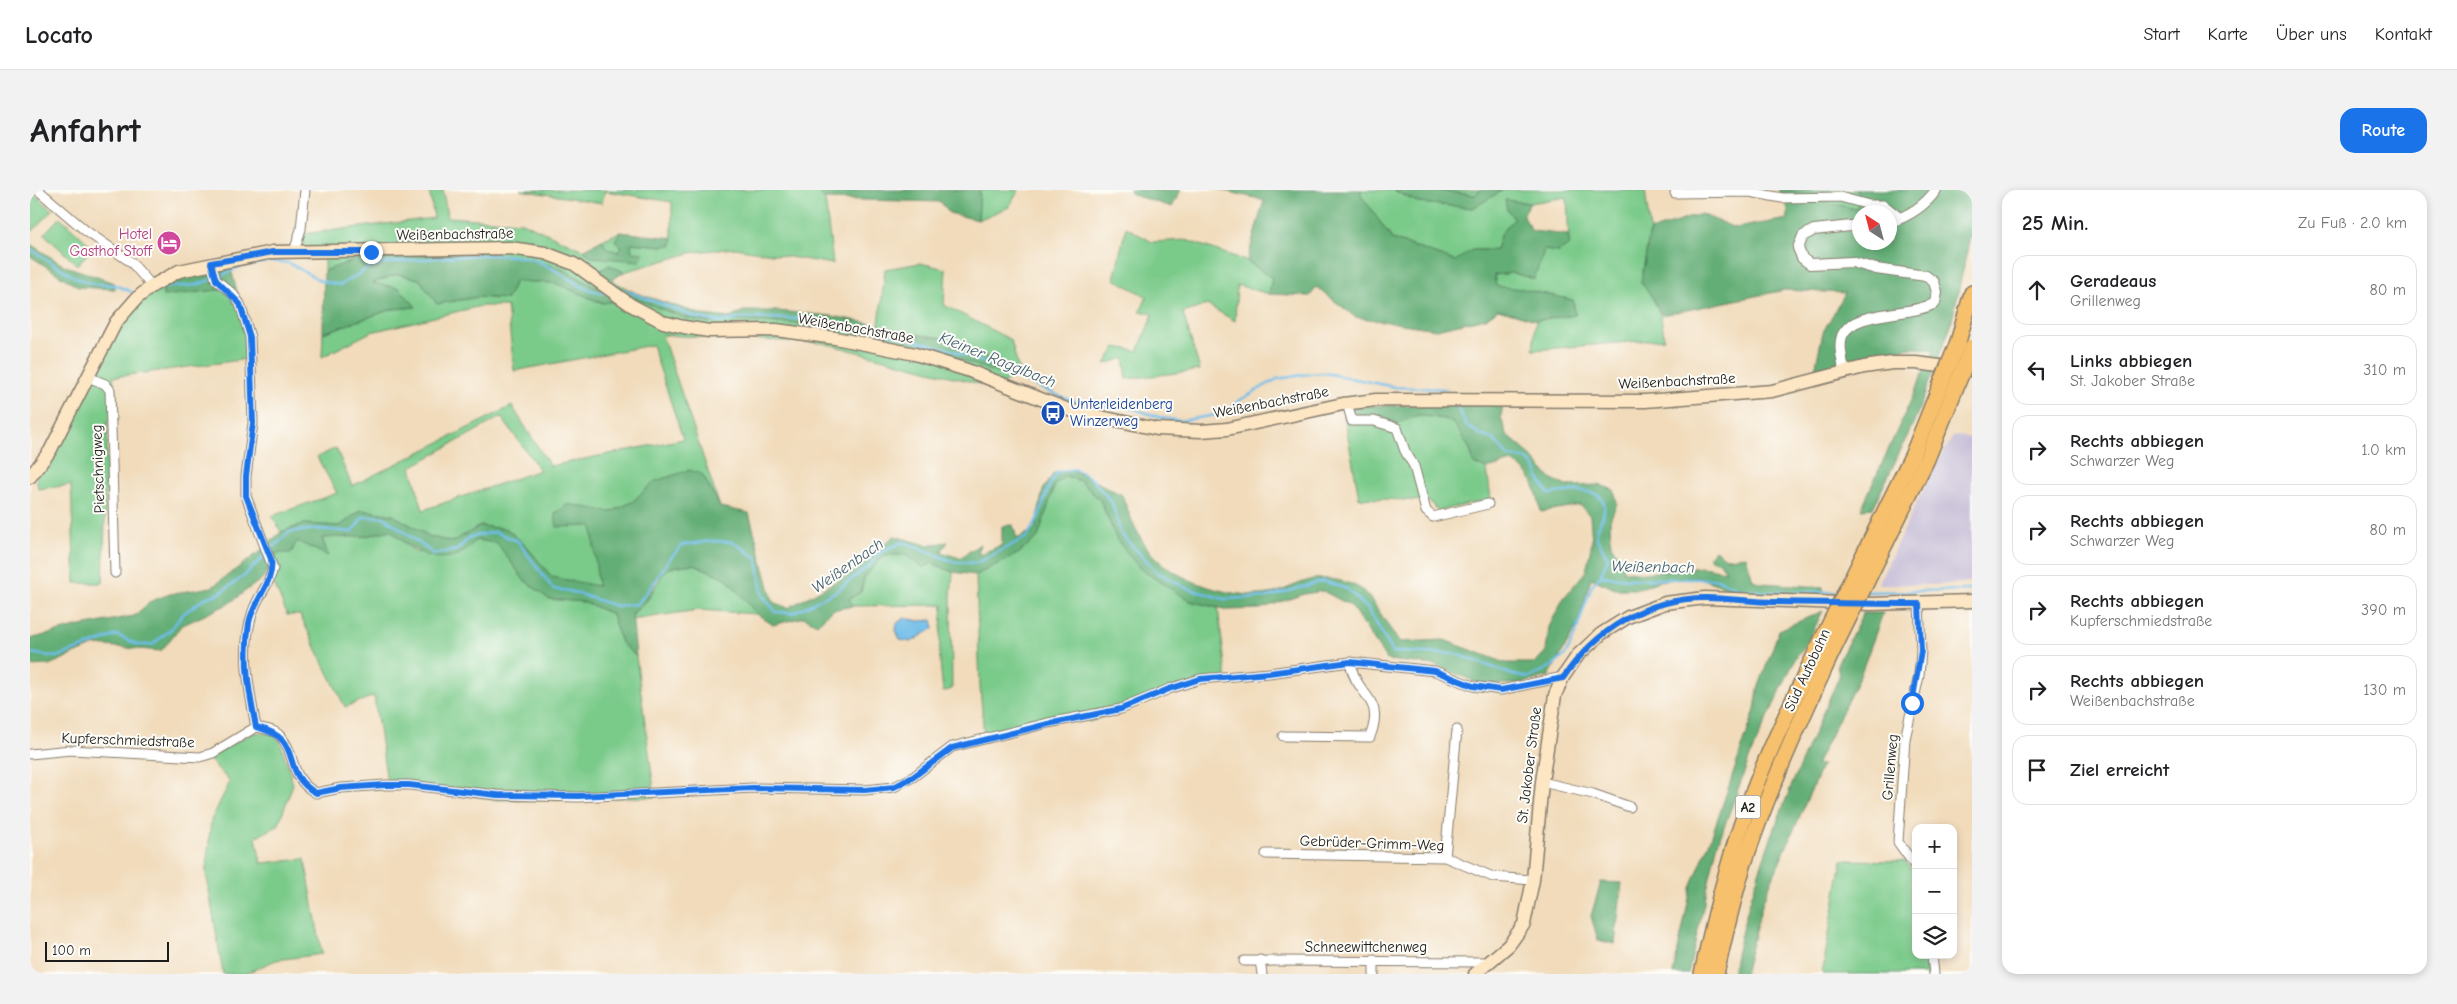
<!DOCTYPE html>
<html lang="de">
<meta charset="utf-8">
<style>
body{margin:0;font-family:"Comic Neue",sans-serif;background:#f2f2f2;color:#202124}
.controls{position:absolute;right:15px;bottom:15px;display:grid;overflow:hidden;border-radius:10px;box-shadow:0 2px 8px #0003}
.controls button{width:45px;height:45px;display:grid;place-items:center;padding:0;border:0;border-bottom:1px solid #e0e0e0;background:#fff;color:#202124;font:25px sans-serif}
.compass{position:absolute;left:1822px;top:15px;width:45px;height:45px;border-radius:50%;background:#fff;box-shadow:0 2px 8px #0003;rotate:324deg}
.scale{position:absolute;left:15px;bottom:12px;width:124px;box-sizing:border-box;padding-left:5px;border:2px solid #1c1c1c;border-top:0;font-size:14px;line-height:18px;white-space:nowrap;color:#1c1c1c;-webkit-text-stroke:4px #fdfcf7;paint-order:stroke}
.stop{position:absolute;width:15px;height:15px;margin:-11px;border:4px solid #1a73e8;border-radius:50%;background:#fff}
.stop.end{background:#1a73e8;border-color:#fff;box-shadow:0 1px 5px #0008}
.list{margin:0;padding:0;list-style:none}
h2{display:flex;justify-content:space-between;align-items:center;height:65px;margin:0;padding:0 20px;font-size:21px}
h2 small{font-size:16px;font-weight:400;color:#757577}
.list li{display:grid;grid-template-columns:32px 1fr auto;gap:15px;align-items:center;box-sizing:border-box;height:70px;margin:0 10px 10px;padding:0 10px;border:1px solid #e0e0e0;border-radius:15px}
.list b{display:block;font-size:19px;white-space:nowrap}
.list p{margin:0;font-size:16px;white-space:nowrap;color:#757577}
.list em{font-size:16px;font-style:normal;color:#757577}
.icon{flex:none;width:28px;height:28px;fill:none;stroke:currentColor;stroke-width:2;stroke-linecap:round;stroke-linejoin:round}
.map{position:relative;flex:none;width:1942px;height:784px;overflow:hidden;border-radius:15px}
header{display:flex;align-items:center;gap:30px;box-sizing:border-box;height:70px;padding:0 25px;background:#fff;border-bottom:1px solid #e0e0e0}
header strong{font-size:24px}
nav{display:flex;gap:28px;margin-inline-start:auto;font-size:18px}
.intro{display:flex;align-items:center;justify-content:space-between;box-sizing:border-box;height:120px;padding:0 30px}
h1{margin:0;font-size:35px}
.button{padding:12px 22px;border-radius:15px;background:#1a73e8;color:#fff;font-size:18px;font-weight:700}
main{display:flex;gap:30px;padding:0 30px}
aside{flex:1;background:#fff;border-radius:15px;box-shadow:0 2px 8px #0003}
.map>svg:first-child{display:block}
.industrial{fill:#c8bfd8}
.green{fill:#7aca8a;stroke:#4b7353;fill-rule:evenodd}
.forest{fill:#63ae76;stroke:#406549;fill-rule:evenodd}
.water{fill:#6fbde9;stroke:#466c82}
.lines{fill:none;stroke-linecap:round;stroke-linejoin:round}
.stream{stroke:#6fbde9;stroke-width:2.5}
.minor-casing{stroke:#867c6c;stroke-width:11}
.tertiary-casing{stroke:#867c6c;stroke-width:12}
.secondary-casing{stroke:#867c6c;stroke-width:15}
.motorway-casing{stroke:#867c6c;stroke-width:18}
.minor{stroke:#fff;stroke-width:9}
.tertiary{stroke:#fff;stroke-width:10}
.secondary{stroke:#fce6c4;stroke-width:12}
.motorway{stroke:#f7c06c;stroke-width:15}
.motorway-bridge-casing{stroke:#867c6c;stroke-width:18;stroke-linecap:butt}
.motorway-bridge{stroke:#f7c06c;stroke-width:15}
.route{stroke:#1a73e8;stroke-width:6}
.labels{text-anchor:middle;stroke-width:4;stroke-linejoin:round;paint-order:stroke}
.shield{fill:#fdfcf7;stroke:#605f5e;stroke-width:1}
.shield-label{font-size:14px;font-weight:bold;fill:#1c1c1c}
.hotel-label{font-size:15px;fill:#b23c85;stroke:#fdfcf7;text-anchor:end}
.street-label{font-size:15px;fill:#1c1c1c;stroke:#fdfcf7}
.transit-label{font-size:15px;fill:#164399;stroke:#fdfcf7;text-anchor:start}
.water-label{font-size:16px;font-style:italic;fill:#3d5c6e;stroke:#fdfcf7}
</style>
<header>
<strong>Locato</strong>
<nav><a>Start</a><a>Karte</a><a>Über uns</a><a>Kontakt</a></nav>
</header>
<div class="intro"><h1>Anfahrt</h1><a class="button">Route</a></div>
<main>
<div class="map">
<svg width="1942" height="784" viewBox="0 0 1942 784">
<rect width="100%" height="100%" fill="#fdfcf7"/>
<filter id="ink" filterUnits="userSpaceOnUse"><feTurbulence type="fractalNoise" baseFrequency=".02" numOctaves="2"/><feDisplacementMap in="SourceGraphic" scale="10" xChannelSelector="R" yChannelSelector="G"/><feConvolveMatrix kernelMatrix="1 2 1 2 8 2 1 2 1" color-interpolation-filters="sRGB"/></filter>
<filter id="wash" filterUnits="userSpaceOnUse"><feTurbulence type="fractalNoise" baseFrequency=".0096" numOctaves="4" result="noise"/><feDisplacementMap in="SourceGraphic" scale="20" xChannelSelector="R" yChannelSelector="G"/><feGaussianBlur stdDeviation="1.12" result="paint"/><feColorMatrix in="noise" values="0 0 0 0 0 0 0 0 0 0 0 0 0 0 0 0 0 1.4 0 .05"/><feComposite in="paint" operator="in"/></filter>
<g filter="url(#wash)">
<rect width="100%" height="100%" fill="#f1dbbb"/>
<polygon class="industrial" points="1924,245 1941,248 1942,251 1942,392 1907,395 1848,394 1903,279"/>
<g class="green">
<polygon points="0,0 22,20 0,44"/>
<polygon points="399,0 413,0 417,27 492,32 553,60 561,67 602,62 600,53 633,56 642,54 642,12 575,1 572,13 490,0 787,0 795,9 803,74 705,58 664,62 594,82 580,75 570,81 590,95 573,101 530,78 491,67 459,63 334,67 294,81 294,69 276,70 273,44 404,28"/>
<polygon points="950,0 989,0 979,17 948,30"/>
<path d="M1331,0H1363L1389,13L1443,18L1473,0H1615L1620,41L1611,92C1627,113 1632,123 1634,149L1503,160L1506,130L1545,125L1543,110L1493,99L1466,97L1464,85L1483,83L1504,89L1514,60L1528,62L1539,55L1537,7L1500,13L1476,10L1477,19L1485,29L1471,43L1466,60H1442L1426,72L1362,49L1330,5Z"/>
<polygon points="1399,0 1450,0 1445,5"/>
<polygon points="1794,0 1826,0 1831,6 1826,19 1799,13"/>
<polygon points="30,27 63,58 47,75 14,44"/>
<polygon points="1096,37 1122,52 1156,50 1217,71 1242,88 1239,104 1207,95 1205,131 1177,115 1153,123 1170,180 1097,189 1094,168 1075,174 1086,157 1108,161 1123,124 1110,121 1117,107 1084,89"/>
<polygon points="590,42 585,51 592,56 589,62 577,59 572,50"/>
<polygon points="890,73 916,79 914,115 981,150 989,181 914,148 874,143 849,135 855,79"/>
<path d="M367,84L389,89L407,114L448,107L477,109L485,91L525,93L572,113L606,109L655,128L677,132L707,131L796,135L851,147L937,172L981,188L970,196L961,197L793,153L632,145L690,317L673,285L625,291L602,312L581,322L538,315L525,324L562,336L569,397L522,388L497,357L477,339L450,336L422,352L401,347L363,325L331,320L310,336L274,334L251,342L242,326L307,303L287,267L306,258L322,296L482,216L520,276L653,249L622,155L484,181L477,116H451L341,142L292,167L293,143L362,119L386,117L369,98L342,93ZM471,227L510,280L393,320L381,277Z"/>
<polygon points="132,94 133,105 206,98 218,155 218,169 83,187 89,229 78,230 73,393 45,393 41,295 8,299 6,285 93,132 114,107"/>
<polygon points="1322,216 1330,229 1356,230 1368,233 1388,225 1415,229 1424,234 1440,259 1444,274 1457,279 1461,309 1409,321 1398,311 1329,308 1313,218"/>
<polygon points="1036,286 1050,291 1070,310 1087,350 1160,411 1188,418 1197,492 1155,497 1059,532 1052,523 954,546 950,497 946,385 989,363 1008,347 1025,294"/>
<polygon points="360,340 385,362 428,365 446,350 468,353 494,390 519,409 554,412 582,424 591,453 606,466 625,607 469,610 357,592 344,506 315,517 270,425 257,425 239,381 247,363 267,351 298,365 292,348 336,346"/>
<polygon points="854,365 875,365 894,378 902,373 923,382 921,406 922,499 913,502 909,462 913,415 823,416 819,409 831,402 834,388"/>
<path d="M664,374L698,389L727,424L668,420L601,430C603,420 612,417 618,409C636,381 627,378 664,374Z"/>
<polygon points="224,542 242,544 250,551 263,594 248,636 226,647 231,673 275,669 292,764 246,770 214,784 193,784 176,682 181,630 200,592 178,568"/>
<polygon points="1812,670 1875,671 1886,684 1886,765 1899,765 1899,784 1792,784"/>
</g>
<g class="forest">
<polygon points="787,0 950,0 948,30 919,23 911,12 795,9"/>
<polygon points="1099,0 1151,0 1142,17 1103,5"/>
<polygon points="1190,0 1331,0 1331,5 1362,49 1425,71 1442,60 1466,60 1471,43 1484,29 1477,19 1475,10 1500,13 1493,25 1502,41 1538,45 1540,55 1528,62 1514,60 1504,89 1483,83 1464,85 1466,96 1492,99 1543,110 1545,125 1506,130 1468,119 1456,128 1406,139 1325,127 1287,97 1280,106 1239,104 1242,88 1217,71 1234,10"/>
<polygon points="1363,0 1399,0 1445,5 1450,0 1473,0 1443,18 1389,13"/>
<path d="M1748,0H1794L1799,13L1826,19L1831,7L1826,0H1942V39L1921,135L1884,232L1843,318L1831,319L1904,160C1864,153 1823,169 1785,179L1793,142L1815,103L1755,100L1632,125L1623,108L1611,92L1620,41L1671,24L1705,38L1758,29L1757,11ZM1830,22H1860V52H1830Z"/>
<polygon points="590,42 643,48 642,55 633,56 601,53 602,62 613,63 610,71 561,67 553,60 572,50 577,59 589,62 592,56 585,51"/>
<polygon points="0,54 33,75 84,93 85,99 48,97 0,66"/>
<polygon points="459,63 491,67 530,78 573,101 590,95 606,103 673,125 700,128 713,121 748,121 802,126 849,135 874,143 914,148 989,181 981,188 937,172 851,147 796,135 707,131 677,132 655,128 606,109 572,113 525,93 485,91 477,109 448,107 407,114 389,89 367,84 343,93 369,98 386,117 362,119 293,143 294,81 334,67"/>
<polygon points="200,75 206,98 133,106 132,94"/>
<polygon points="580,75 594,82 582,90 569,81"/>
<path d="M1473,214L1471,227L1476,244L1498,263L1520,288L1536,296L1570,295L1584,300L1587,313L1580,330L1581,356L1591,367L1594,381L1617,383L1672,377L1695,381L1690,372L1678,368L1685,360L1696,368L1716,366L1723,390L1731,393L1793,397L1795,410L1718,405L1667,387L1628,391L1609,399H1585L1561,388L1548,434L1519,486L1490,494H1450L1405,475L1357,470L1321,416L1293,401L1274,404L1230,419L1198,420L1160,411L1110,379L1087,350L1070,310L1050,291L1036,286L1025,294L1008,347L989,363L946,385L923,382L902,373L894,378L875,365H854L834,388L831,402L819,409L823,416L802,420L787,434L774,427L743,435L727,424L697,389L664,374L641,377L628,387L617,410L602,424L606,466L591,453L582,424L554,412L519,409L494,390L467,353L446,350C441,355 434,363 427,365C399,375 380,357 360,340L336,346L292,348L298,366L267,351L261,363H247L233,388L198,414L151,436L131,461L65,455L19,475L0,476V449L46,437L104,426L121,411L140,404L182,397L228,363L251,342L274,334L310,336L331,320L363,325L401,347L422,352L450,336L477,339L497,357L522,387L568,396L562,336L527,337L525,324L538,314L581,322L602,312L625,291L660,280L673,285L690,317L719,323L743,412L758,418L825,381L864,346L897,355L918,352L911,362L930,368L950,354L948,365L972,355V336L983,335L987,349L1005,339L1013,300L1024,283L1043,280L1092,305C1100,326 1107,346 1121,363C1144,391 1209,412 1244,403C1256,400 1267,393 1280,390C1295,386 1318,391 1331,399C1341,406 1361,441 1369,452L1414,450L1476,473H1505L1516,461L1519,437L1533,409L1556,381L1562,352L1560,326L1550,315L1511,322C1506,300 1504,284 1483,272L1457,279L1444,274L1440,259L1424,234L1415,229L1388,225L1368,233L1356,230L1330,229L1322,216Z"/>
<polygon points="1793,421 1774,459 1767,465 1721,564 1687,656 1658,784 1643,784 1661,698 1681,648 1725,520 1728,499 1749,440"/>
<path d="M1833,423H1853L1831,483L1786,575H1792L1733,711L1714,784H1702C1722,681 1766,582 1809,487L1807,474Z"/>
<polygon points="1571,692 1592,693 1585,754 1568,750 1561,726"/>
</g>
<polygon class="water" points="875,428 889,431 902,430 904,438 881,452 870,450 866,440 867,433"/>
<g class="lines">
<g class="stream">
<polyline points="0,59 46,88 64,94 85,95 102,102"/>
<path d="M188,87L211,76L241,71L259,73L291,91L310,95L339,78L355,73C398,70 460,59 501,69C528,76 549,103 577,103"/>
<polyline points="129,98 166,95 183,89"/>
<polyline points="594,100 668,128 691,132 715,128 785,129 870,146 921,160 970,178 994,191 1039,210 1073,216 1098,217 1132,228 1150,231 1185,225 1199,220 1210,210 1247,189 1279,184 1295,183 1365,197 1417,199"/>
<path d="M1426,215L1437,236L1451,245L1463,249L1479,267C1513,266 1502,286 1519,304C1532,302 1579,293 1574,321C1572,330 1567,338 1566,347L1578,368L1570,386"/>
<polyline points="1837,402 1942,400"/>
<polyline points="0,463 27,467 87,445 108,455 122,455 141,439 153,424 175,408 190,403 214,386 259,342 287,339 322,342 333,327 354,327 404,364 427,360 440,347 465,342 488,351 523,399 540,401 586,416 607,414 624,393 638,371 652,355 681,351 704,352 727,368 732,405 746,422 763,423 805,402 840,375 849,363 873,352 924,372 947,373 997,347 1008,328 1019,296 1027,282 1045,279 1062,289 1082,313 1091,344 1127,382 1156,398 1194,409 1238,407 1293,391 1317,399 1338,419 1363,462 1427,464 1483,485 1499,488 1524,475 1536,464 1545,445 1562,395 1570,386 1601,389 1687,389 1707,398 1733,402 1809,402"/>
</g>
</g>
</g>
<g filter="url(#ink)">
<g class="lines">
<defs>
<g id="minor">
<polyline points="8,0 56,41 101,72 122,96"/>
<polyline points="1645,3 1720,2 1752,8 1810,7 1839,15 1854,15 1870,28"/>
<polyline points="264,62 271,39 275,0"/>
<path d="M181,73L186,90L203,104L210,114L220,147L223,233L216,286V306L243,378C240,394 228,406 223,421C210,459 219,499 226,537"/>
<polyline points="58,187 75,194 80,200 85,383"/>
<polyline points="1317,213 1322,231 1344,231 1367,238 1375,261 1384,276 1396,321 1403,327 1458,314"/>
<path d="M226,537C233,539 242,539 248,544C268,562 256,586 286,603L311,598L355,595H379L467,605L548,607L723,598L835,600L864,597L883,587L922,557L1018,533L1091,519L1139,499L1170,489L1239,483L1320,472L1405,481L1443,496L1471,500L1533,487"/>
<path d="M1253,546L1340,547C1356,506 1326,508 1320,472"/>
<polyline points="0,564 41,560 170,567 183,563 226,537"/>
<polyline points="1512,592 1563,604 1600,617"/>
<polyline points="1236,664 1415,667 1463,687 1503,690"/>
<polyline points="1415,667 1427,540"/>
<polyline points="1886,677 1868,652 1875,549 1889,486 1891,461 1889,414"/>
<polyline points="1902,765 1904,784"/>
<polyline points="1230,770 1232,784"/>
<polyline points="1214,771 1458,772"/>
<polyline points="1344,784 1344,770"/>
</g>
<g id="tertiary">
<path d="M1860,32C1879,26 1894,17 1906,0"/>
<path d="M1814,181C1813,171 1808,157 1812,146C1823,119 1881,127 1905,113L1907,102L1904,92L1896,86L1846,79L1822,72L1780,74L1772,68L1768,58L1773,46L1784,40L1830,35"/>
</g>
<g id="secondary">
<polyline points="0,287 20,261 86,132 107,108 122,96 149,81 243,62 480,58 515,63 544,74 601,115 633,132 654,137 679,141 746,140 805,148 885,164 937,180 1039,220 1127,239 1171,241 1197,239 1313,214 1346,210 1615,211 1742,201 1834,177 1862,173 1886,173 1942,180"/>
<polyline points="1445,784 1479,755 1494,734 1503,690 1512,592 1525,505 1533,487 1548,465 1571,444 1598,427 1635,413 1675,408 1841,414 1942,411"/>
</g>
<g id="motorway">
<polyline points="1928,152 1942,103"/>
<path d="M1672,784C1683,733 1695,682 1712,633C1732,573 1761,515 1788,458"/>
<path d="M1686,784C1694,748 1702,712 1713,676C1737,603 1769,534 1801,464"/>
</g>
</defs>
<use href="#minor" class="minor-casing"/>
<use href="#tertiary" class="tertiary-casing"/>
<use href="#secondary" class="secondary-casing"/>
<use href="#motorway" class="motorway-casing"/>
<use href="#minor" class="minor"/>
<use href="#tertiary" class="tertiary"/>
<use href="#secondary" class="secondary"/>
<use href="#motorway" class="motorway"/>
<defs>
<g id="motorway-bridge">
<polyline points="1788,458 1882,266 1928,152"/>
<polyline points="1801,464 1897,269 1942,157"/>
</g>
</defs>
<use href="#motorway-bridge" class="motorway-bridge-casing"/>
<use href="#motorway-bridge" class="motorway-bridge"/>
</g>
</g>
<g class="lines" filter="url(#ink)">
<path class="route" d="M341,62H243L181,73L186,90L210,114L220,147L223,233L216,286V306L241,369C245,393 223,410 219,433C213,469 219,502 226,537C277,549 247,581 286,603L311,598L355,595H379L467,605L548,606L723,598L835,600L864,597L883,587L922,558L1018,534L1091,519L1139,499L1170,489L1239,483L1320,472L1405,481L1443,496L1471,500L1533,488C1566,440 1616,408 1676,408C1699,408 1722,412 1744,412C1793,413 1841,414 1889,414L1891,461L1882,513"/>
</g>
<defs>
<symbol id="hotel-disc" viewBox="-11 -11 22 22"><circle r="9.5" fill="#d1479c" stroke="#fdfcf7"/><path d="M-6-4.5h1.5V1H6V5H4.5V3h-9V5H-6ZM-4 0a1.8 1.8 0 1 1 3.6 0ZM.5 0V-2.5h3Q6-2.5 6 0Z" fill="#fff"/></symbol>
<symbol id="bus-disc" viewBox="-11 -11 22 22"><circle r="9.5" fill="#1a4fb4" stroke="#fdfcf7"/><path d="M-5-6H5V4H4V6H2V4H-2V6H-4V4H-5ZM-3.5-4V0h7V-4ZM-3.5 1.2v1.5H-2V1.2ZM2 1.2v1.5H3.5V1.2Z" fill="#fff"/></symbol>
</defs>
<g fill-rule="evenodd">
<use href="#hotel-disc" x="125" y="39" width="28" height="28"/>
<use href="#bus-disc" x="1009" y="209" width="28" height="28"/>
</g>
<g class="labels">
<rect class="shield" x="1705.5" y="605.5" width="25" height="23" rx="4"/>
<g class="shield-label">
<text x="1718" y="622">A2</text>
</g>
<g class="hotel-label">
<text x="122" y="49">Hotel<tspan x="122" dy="17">Gasthof Stoff</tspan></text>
</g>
<g class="street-label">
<text transform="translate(425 44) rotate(-1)" y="5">Weißenbachstraße</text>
<text transform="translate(826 138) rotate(10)" y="5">Weißenbachstraße</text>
<text transform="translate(1647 191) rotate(-3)" y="5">Weißenbachstraße</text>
<text transform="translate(1241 212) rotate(-11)" y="5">Weißenbachstraße</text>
<text transform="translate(68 279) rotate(-92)" y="5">Pietschnigweg</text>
<text transform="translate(1777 480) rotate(-65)" y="5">Süd Autobahn</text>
<text transform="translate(98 550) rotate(2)" y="5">Kupferschmiedstraße</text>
<text transform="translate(1499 575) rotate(-83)" y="5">St. Jakober Straße</text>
<text transform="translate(1860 577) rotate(-85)" y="5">Grillenweg</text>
<text transform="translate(1342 653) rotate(2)" y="5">Gebrüder-Grimm-Weg</text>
<text x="1336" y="762">Schneewittchenweg</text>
</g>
<g class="transit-label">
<text x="1040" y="219">Unterleidenberg<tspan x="1040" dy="17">Winzerweg</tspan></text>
</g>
<g class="water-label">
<text transform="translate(968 169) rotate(22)" y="6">Kleiner Ragglbach</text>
<text transform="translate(817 375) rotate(-35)" y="6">Weißenbach</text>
<text transform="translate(1623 376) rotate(1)" y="6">Weißenbach</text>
</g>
</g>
</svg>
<div class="controls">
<button>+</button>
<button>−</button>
<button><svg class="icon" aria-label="layers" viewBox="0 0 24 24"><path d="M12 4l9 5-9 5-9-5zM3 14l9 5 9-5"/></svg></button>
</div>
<svg class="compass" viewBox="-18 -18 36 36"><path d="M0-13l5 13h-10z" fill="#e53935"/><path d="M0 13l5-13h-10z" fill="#757577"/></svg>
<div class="scale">100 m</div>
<div class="stop" style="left:1882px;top:513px"></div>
<div class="stop end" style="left:341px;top:62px"></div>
</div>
<aside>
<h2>25 Min.<small>Zu Fuß · 2.0 km</small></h2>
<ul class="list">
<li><svg class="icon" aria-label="ahead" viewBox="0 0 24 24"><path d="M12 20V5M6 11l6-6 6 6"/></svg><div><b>Geradeaus</b><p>Grillenweg</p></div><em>80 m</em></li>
<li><svg class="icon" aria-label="left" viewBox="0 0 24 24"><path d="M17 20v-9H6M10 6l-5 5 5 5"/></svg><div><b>Links abbiegen</b><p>St. Jakober Straße</p></div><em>310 m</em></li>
<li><svg class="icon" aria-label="right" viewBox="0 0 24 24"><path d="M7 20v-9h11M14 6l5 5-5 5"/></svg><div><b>Rechts abbiegen</b><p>Schwarzer Weg</p></div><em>1.0 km</em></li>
<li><svg class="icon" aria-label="right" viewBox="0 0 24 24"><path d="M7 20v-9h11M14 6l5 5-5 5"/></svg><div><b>Rechts abbiegen</b><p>Schwarzer Weg</p></div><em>80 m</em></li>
<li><svg class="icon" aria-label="right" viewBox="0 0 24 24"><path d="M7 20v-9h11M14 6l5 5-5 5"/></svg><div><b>Rechts abbiegen</b><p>Kupferschmiedstraße</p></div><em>390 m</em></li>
<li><svg class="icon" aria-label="right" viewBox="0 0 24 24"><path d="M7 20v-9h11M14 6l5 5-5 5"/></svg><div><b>Rechts abbiegen</b><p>Weißenbachstraße</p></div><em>130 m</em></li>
<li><svg class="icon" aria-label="arrive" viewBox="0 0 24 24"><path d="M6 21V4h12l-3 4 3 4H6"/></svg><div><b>Ziel erreicht</b></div></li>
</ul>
</aside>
</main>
